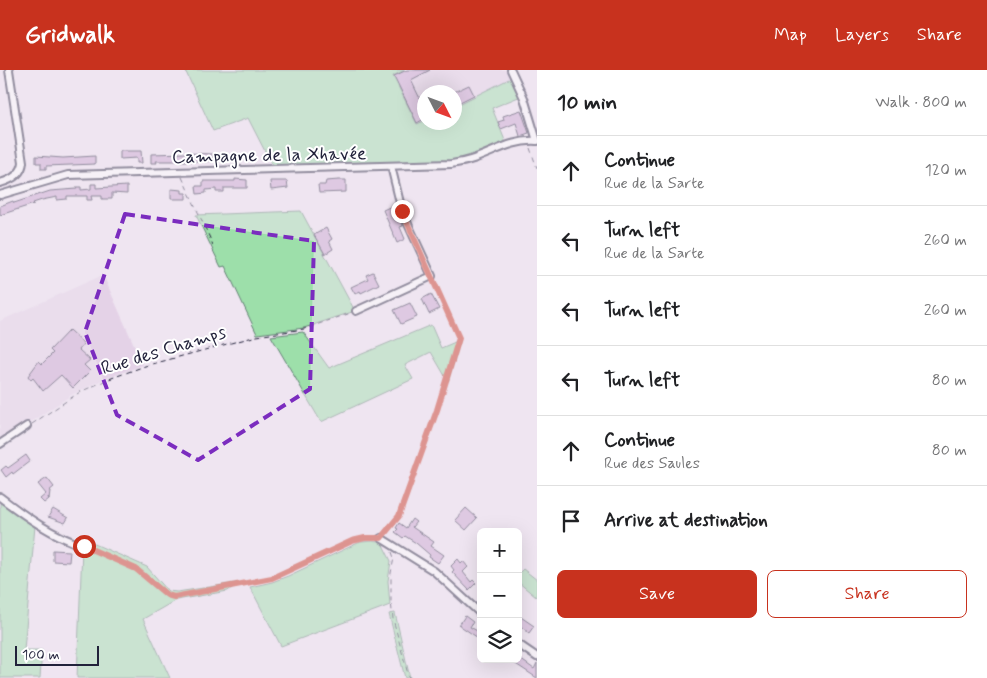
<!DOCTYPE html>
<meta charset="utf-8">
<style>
body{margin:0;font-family:Mynerve,sans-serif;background:#f6f6f6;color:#202124}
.controls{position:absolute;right:15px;bottom:15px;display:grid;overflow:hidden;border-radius:8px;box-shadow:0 5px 20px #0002}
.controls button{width:45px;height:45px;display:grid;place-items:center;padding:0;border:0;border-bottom:1px solid #e0e0e0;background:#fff;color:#202124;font:25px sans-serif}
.compass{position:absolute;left:417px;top:15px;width:45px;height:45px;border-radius:50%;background:#fff;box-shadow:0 5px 20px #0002;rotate:132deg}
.scale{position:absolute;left:15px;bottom:12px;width:84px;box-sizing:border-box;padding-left:5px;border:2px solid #22223b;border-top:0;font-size:14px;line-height:18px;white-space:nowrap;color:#22223b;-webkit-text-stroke:4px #fff;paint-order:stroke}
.stop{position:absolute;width:15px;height:15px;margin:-11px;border:4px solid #c8321e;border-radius:50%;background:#fff}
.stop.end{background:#c8321e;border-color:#fff;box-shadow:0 1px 5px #0008}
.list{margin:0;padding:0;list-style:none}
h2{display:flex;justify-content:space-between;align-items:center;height:65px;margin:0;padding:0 20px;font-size:21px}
h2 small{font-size:16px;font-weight:400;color:#757577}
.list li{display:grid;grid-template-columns:32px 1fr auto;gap:15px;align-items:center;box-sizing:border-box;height:70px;padding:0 20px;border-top:1px solid #e0e0e0}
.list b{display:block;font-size:19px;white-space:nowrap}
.list p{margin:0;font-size:16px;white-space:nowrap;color:#757577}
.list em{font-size:16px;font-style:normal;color:#757577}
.actions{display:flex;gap:10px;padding:15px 20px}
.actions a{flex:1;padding:11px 0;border:1px solid #c8321e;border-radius:8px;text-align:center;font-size:18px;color:#c8321e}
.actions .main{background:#c8321e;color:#fff}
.icon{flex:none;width:28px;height:28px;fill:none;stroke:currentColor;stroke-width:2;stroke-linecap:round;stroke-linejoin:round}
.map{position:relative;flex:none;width:537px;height:608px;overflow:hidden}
header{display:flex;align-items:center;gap:30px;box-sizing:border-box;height:70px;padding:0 25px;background:#c8321e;color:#fff}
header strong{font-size:24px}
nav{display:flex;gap:28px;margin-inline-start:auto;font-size:18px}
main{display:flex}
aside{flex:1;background:#fff}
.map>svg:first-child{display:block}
.built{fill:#e4d2e7}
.green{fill:#9ddfaa;stroke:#608072}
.building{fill:#cba7d1;stroke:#22223b}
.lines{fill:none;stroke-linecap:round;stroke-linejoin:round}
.minor-casing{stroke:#22223b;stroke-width:10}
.path{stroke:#22223b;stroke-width:1;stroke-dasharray:5 4;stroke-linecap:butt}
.minor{stroke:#fff;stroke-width:6}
.route{stroke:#c8321e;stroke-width:6}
.marked{fill:none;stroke:#7b2cbf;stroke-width:4;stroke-dasharray:10 6;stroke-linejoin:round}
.labels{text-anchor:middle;stroke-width:4;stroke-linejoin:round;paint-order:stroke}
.street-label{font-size:19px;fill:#22223b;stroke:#fff}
</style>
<header>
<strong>Gridwalk</strong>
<nav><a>Map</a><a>Layers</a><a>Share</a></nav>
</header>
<main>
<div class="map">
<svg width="537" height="608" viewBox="0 0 537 608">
<rect width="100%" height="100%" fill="#efe5f1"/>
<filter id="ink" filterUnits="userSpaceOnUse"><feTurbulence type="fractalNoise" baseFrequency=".02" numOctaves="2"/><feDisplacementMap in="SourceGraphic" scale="10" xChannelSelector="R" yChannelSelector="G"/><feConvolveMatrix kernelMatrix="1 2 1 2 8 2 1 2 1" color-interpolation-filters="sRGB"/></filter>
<g filter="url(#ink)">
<g class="built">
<polygon points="405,0 507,0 511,8 455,36 454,22 424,22 424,51 417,55 393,6"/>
<polygon points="103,205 143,295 104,309 73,324 0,372 0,251"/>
</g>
<g class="green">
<polygon points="185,0 405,0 393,6 417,54 424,51 424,52 454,52 455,36 511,8 521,26 492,38 506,73 468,89 447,93 273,97 248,48 213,61"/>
<polygon points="301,141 355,241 304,258 257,264 225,196 221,197 196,145"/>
<polygon points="431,255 441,278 460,270 448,311 431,282 405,295 413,309 321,352 271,266 303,262 329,298"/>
<polygon points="0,431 35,456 24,580 42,580 40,608 0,608"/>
<polygon points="373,471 382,473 391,491 388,511 390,535 281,576 250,517 272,512 288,506 360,472"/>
<polygon points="90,472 147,497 168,521 177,522 237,513 228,521 176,530 143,549 170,608 77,608 82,477 87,479"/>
<polygon points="523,499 537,510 537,525 536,527 518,512 518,504"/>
<polygon points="395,543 410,608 405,608 389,544"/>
</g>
<g class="building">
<polygon points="407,0 430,0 411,10 424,37 424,49 417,53 394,6"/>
<polygon points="469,15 474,25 454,35 454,22"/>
<polygon points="521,40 529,63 520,66 516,53 501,59 498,52 504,50 503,46"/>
<polygon points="120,81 141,81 142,93 137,93 137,88 120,89"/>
<polygon points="186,83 213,84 213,91 156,91 157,93 151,93 151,84"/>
<polygon points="36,86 63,88 95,86 95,94 46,96 46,99 41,99 41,93 36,93"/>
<polygon points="235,109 247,110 247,118 224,118 224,122 216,122 216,119 206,120 206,123 197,124 196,116 203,116 203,111 235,111"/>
<polygon points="339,110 346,110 346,122 319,123 318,115 325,115 326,111"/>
<polygon points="270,111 287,111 288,118 271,120"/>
<polygon points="91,114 96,114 96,118 127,116 127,124 112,123 112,129 102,129 102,126 91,126 92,130 87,130 87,126 67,126 67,129 57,130 57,127 42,130 33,133 34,134 0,145 0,136 13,131 14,133 50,121 77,119 76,117 81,117 81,120 91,119"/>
<polygon points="171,119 182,120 182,123 186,123 186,129 174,129 173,128 171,128"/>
<polygon points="394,135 403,156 400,157 405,169 397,173 383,140"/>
<polygon points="326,158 332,169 329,171 333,179 325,184 314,165"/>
<polygon points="373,202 379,214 361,223 360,221 355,224 351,217 368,209 366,205"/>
<polygon points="431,224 439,239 429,244 422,229"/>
<polygon points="410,233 417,247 401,254 394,240"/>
<polygon points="69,260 84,274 79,280 90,290 84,295 90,301 73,318 61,305 43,321 33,308 31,310 28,306 39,291 42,294 53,283 50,280"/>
<polygon points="26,385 30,391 13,404 12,402 6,407 1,400 6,396 8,398"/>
<polygon points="47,408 54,417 49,421 50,421 49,429 48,427 49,429 44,433 40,429 46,424 38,414"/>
<polygon points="466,438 477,448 466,460 455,450"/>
<polygon points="53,439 68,448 65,453 48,447"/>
<polygon points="412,449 416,452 412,457 434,472 431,476 444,485 438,493 429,487 430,485 416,473 405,466 403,468 395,462 398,459 396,458 399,453 406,458"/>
<polygon points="53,480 70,481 69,492 53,491"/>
<polygon points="458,489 461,493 463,491 468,497 463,502 471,512 473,510 476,513 469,520 452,502 454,500 451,496"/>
<polygon points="518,545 534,556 529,563 518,554"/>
<polygon points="465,546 473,552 470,557 481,563 481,570 459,555"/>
<polygon points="508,589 520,589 534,599 537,593 537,608"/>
</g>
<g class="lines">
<defs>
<g id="minor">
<polyline points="511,0 524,28 537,71"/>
<path d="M0,113C11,110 22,104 23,92L9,0"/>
<path d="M0,125L68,105L451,94C457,93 464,92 470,90C493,83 512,69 537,71"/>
<polyline points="356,241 432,206 402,141 391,96"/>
<polyline points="0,374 27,356"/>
<path d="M0,427C26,447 53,466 84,476"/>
<polyline points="381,468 434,501 481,544"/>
<polyline points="518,574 537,587"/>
</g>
</defs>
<use href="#minor" class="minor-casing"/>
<g class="path">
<polyline points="530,78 537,98"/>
<polyline points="182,107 213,175"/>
<polyline points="32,354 80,322 109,309 145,296 257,266 304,259 351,243"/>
<polyline points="385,463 399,446 401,440 437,340 459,268 435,212"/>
<polyline points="90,478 136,499 167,525 174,527 272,508 352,471 376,468"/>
<polyline points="392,482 394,488 391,503 391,532 393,549 409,608"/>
</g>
<use href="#minor" class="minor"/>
</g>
</g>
<g class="lines" filter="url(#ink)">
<polyline class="route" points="84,476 136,499 167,525 174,527 272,508 352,471 365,468 381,468 399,446 401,440 437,340 459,268 402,141"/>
</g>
<path d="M0 0H537V608H0ZM125,144L314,171L310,319L198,390L117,345L85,262Z" fill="#efe5f1" fill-opacity=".55" fill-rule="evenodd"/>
<path class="marked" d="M125,144L314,171L310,319L198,390L117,345L85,262Z"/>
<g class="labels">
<g class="street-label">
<text transform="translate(269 84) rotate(-1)" y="7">Campagne de la Xhavée</text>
<text transform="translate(163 279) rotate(-17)" y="7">Rue des Champs</text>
</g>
</g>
</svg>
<div class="controls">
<button>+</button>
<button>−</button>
<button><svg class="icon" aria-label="layers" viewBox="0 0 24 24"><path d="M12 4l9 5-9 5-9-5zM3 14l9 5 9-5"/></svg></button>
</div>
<svg class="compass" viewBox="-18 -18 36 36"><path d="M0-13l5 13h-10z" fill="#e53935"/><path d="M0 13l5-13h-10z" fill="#757577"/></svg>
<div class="scale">100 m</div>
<div class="stop" style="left:84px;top:476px"></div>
<div class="stop end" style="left:402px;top:141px"></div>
</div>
<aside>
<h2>10 min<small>Walk · 800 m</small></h2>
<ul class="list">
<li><svg class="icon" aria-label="ahead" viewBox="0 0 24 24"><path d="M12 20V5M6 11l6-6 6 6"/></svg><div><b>Continue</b><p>Rue de la Sarte</p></div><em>120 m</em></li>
<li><svg class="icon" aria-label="left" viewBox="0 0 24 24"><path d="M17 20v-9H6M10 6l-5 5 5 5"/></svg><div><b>Turn left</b><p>Rue de la Sarte</p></div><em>260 m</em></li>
<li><svg class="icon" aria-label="left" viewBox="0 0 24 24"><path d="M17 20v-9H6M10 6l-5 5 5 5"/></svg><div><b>Turn left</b></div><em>260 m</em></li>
<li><svg class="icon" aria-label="left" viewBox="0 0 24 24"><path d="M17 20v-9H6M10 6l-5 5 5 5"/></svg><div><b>Turn left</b></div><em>80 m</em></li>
<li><svg class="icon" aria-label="ahead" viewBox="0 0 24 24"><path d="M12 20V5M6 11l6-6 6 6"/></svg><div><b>Continue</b><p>Rue des Saules</p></div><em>80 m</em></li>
<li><svg class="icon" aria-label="arrive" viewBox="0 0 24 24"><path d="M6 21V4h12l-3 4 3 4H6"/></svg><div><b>Arrive at destination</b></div></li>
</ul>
<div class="actions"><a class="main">Save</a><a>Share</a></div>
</aside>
</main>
